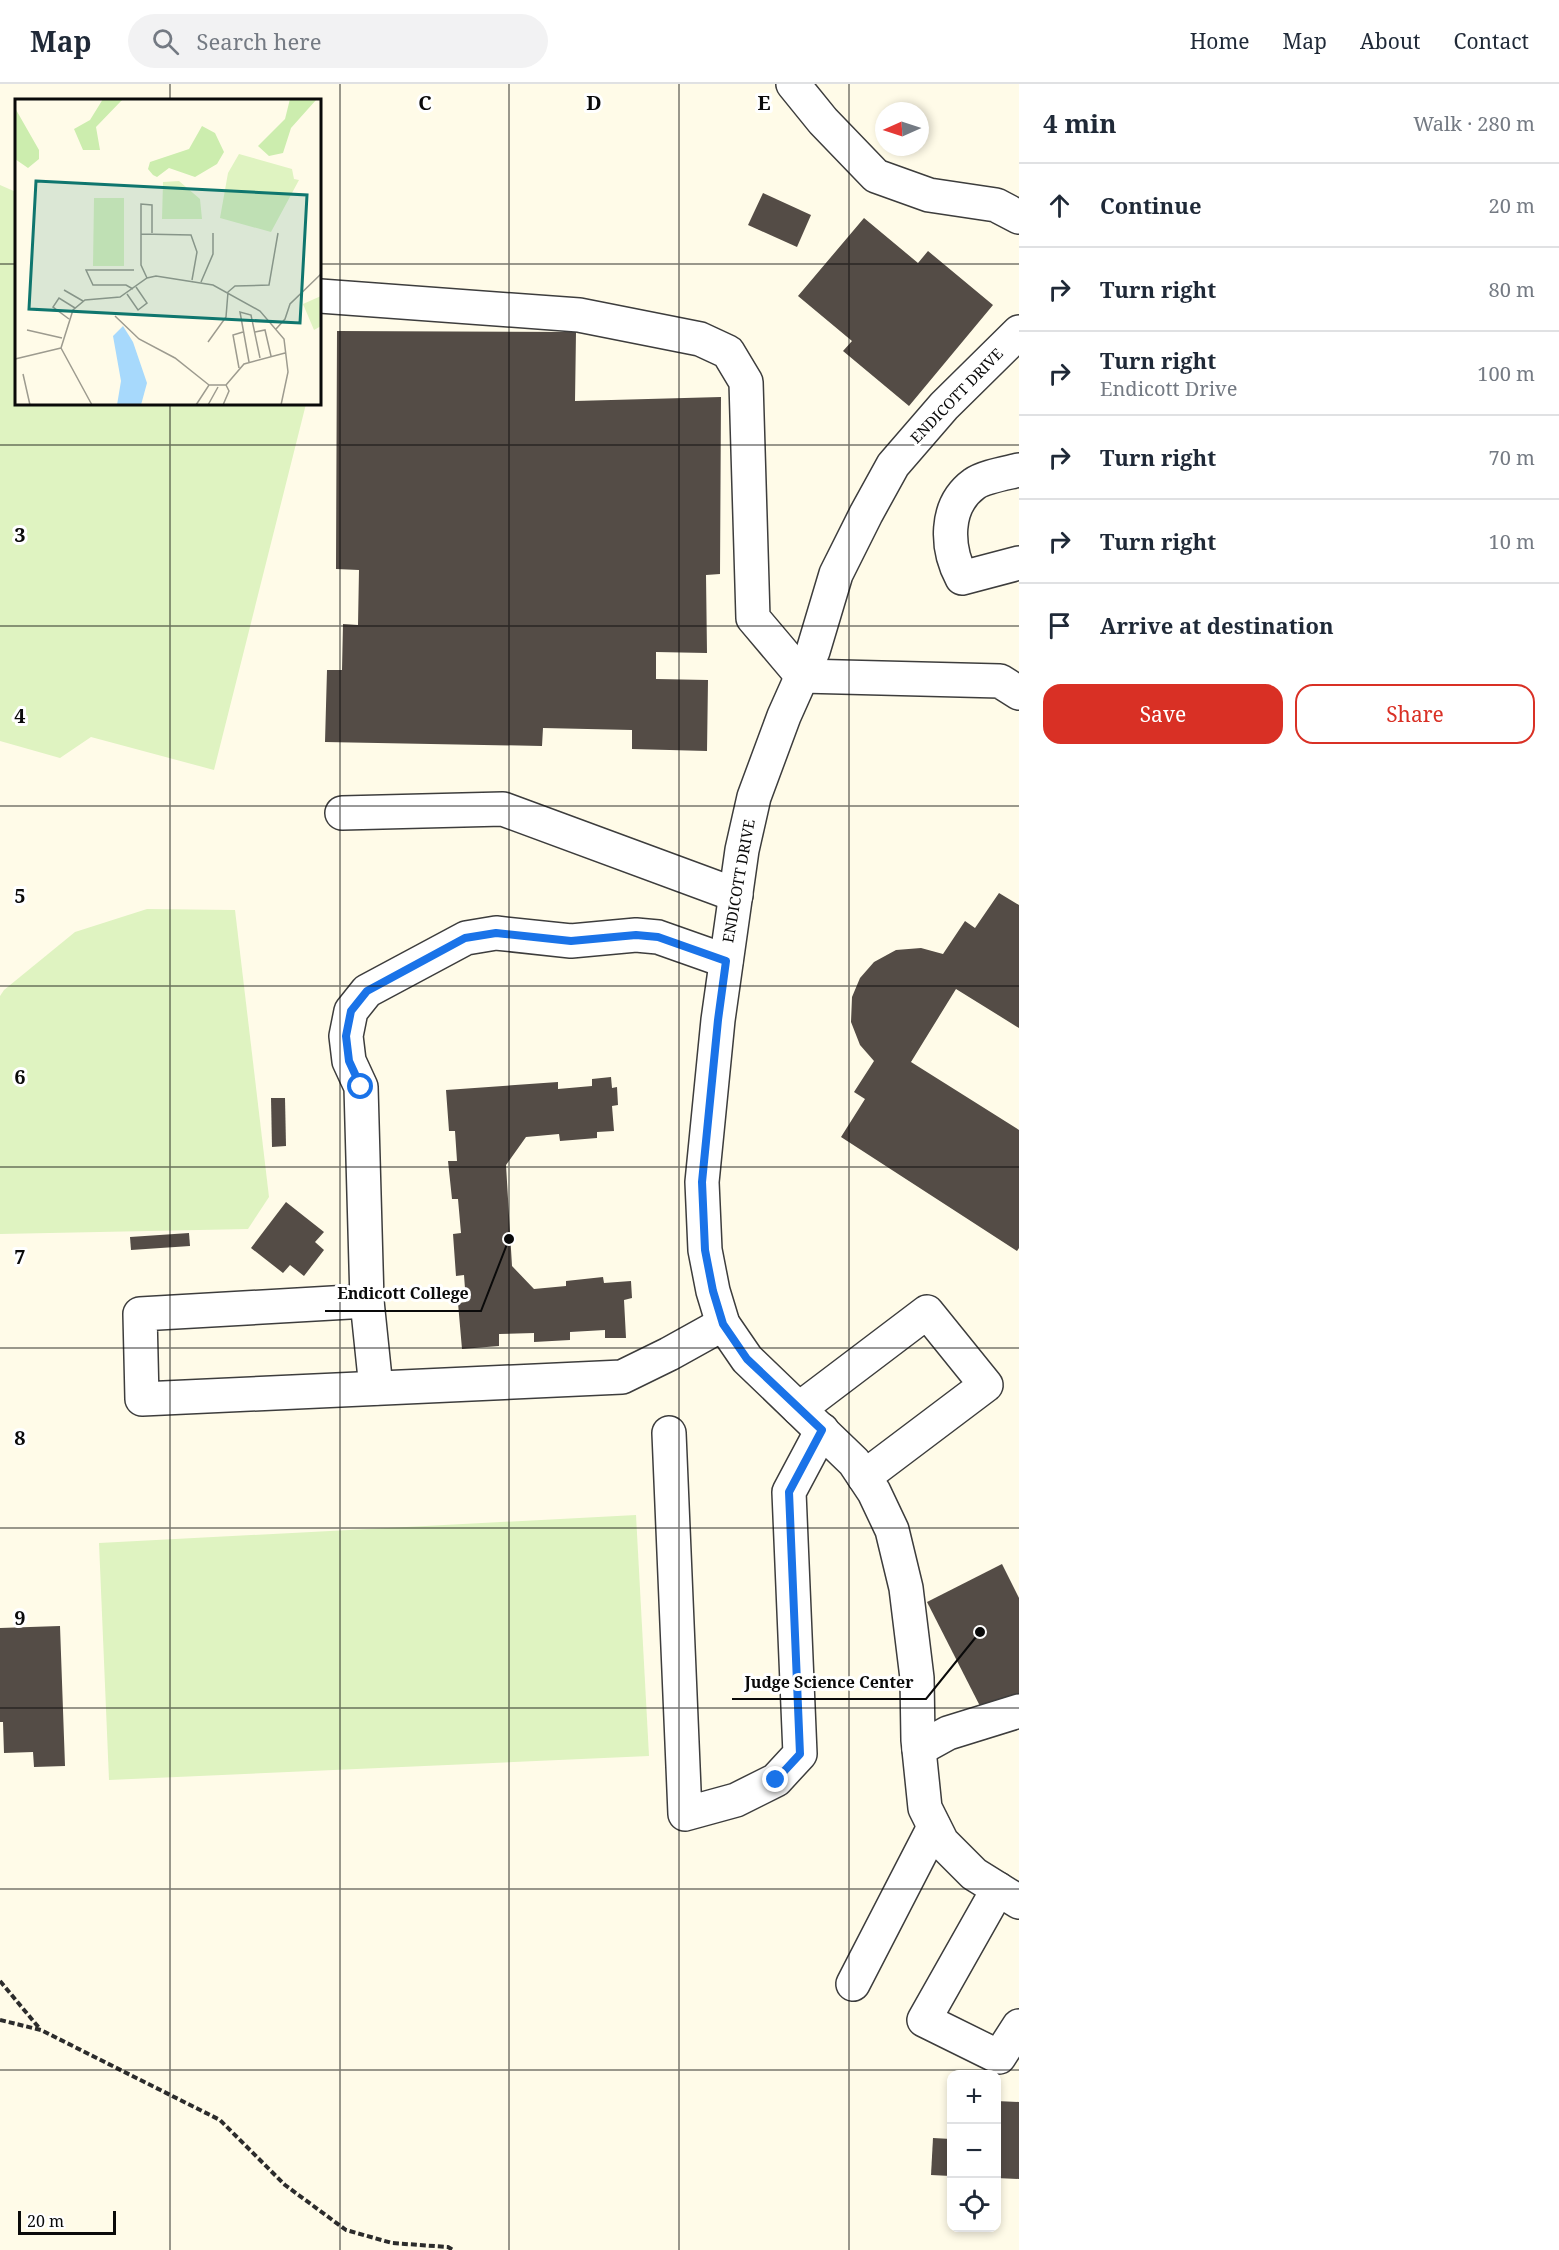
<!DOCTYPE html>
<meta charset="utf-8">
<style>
body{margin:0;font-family:"Noto Serif",serif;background:#f2f2f3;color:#1f2937}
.controls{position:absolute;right:18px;bottom:18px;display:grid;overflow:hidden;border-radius:12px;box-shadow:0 3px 9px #0003}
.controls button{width:54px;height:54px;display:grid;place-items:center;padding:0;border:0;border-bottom:2px solid #e0e1e3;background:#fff;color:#1f2937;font:30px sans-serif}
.compass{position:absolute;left:875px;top:18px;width:54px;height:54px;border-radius:50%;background:#fff;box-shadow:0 3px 9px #0003;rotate:267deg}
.scale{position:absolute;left:18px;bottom:15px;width:98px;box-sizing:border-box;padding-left:6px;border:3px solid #0a0a0a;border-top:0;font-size:16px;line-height:21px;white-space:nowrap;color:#0a0a0a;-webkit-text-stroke:4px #fff;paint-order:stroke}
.stop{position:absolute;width:18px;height:18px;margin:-14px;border:4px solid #1a73e8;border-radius:50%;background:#fff}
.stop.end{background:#1a73e8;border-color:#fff;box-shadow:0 2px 6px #0008}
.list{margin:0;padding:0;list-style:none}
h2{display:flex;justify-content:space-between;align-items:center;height:78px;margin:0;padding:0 24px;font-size:26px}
h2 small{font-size:20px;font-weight:400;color:#747a83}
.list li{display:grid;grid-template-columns:39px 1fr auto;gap:18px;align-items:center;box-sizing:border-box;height:84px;padding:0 24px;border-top:2px solid #e0e1e3}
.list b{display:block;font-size:22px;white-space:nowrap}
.list p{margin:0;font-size:20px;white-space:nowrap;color:#747a83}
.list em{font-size:20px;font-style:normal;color:#747a83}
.actions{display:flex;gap:12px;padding:18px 24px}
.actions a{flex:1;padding:14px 0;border:2px solid #d93025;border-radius:18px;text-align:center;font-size:21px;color:#d93025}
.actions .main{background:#d93025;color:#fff}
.icon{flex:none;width:33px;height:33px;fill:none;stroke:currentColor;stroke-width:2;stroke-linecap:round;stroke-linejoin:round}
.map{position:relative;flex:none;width:1019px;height:2166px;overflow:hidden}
header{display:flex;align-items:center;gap:36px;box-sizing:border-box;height:84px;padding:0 30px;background:#fff;border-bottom:2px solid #e0e1e3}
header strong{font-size:28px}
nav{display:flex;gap:33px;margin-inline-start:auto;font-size:21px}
.search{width:420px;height:54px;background:#f2f2f3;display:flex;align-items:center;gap:15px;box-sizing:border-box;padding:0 21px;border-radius:33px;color:#747a83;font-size:22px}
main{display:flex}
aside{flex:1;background:#fff}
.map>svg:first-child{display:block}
.pitch{fill:#dff3c1}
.building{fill:#544c46}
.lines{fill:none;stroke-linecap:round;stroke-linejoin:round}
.minor-casing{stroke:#3d3d3d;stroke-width:36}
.path{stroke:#2c2c2c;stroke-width:4;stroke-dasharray:6 3;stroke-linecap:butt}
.minor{stroke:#fff;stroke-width:33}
.route{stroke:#1a73e8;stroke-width:8}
.grid{fill:none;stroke:#0a0a0a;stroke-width:1.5;stroke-opacity:0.55}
.labels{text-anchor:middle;stroke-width:6;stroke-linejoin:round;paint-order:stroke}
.street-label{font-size:15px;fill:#0a0a0a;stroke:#fff}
.inset-road{fill:none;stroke:#9d9b8f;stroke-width:1.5}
.view{fill:#0f766e;fill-opacity:0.15;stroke:#0f766e;stroke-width:3}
.inset-edge{fill:none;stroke:#0a0a0a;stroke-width:3}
.grid-label{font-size:20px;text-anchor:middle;font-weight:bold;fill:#0a0a0a;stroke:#fff;stroke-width:6;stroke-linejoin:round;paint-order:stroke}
.leader{fill:none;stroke:#0a0a0a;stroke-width:2}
.callout-dot{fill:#0a0a0a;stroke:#fff;stroke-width:2}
.callout-label{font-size:16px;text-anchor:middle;font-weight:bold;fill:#0a0a0a;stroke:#fff;stroke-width:6;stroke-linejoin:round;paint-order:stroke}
</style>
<header>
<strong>Map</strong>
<div class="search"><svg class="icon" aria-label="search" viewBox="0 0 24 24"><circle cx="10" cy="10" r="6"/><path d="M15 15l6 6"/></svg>Search here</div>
<nav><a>Home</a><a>Map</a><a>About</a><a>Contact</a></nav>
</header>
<main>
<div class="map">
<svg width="1019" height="2166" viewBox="0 0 1019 2166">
<rect width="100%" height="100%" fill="#fffbe8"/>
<g class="pitch">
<polygon points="0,101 16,108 16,320 306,320 214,686 91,653 60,674 0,657"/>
<polygon points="147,825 235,826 269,1113 248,1145 0,1150 0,912 4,906 75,848"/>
<polygon points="636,1431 649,1672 109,1696 99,1459"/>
</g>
<g class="building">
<polygon points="763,109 811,131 797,163 748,141"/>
<polygon points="864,134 918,179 928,167 993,221 909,322 843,267 852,257 798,212"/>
<polygon points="337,247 576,248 575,317 721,313 720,490 706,491 707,569 656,568 656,595 708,596 707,667 632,665 632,646 543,644 542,662 325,658 327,586 342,586 343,540 358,541 359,486 336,485"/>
<polygon points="999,809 1019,821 1019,944 956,905 911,978 1019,1046 1019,1164 1017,1167 841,1053 865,1015 854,1008 874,977 860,961 851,938 852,913 860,894 874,878 896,866 921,864 943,870 965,837 975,844"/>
<polygon points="611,993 612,1004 617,1003 618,1021 612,1022 614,1047 597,1048 597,1054 560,1057 559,1050 526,1053 506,1081 512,1182 534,1205 566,1202 566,1197 603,1193 604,1199 631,1197 632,1214 624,1216 626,1254 605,1254 605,1246 570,1248 570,1256 534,1258 534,1249 499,1250 499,1262 462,1265 458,1219 466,1218 464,1191 456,1192 453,1150 461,1149 458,1115 452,1115 448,1077 457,1077 455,1047 449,1047 446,1006 558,998 558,1005 592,1002 592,995"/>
<polygon points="271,1014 285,1014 286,1062 272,1063"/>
<polygon points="286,1118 324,1148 315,1158 324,1166 304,1192 290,1181 283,1189 251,1164"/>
<polygon points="189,1149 190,1162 131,1166 130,1153"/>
<polygon points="1002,1480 1019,1514 1019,1610 983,1628 927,1518"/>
<polygon points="60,1542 65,1682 34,1683 33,1668 4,1669 3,1638 0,1638 0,1544"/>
<polygon points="996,2017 1019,2018 1019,2095 996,2094"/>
<polygon points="933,2054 951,2055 951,2092 931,2091"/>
</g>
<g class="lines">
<defs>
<g id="minor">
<polyline points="793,0 823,37 876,92 929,111 996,121 1019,133"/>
<polyline points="320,212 579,231 700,255 728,268 746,298 753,534 802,592 1000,597 1019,609"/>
<polyline points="1019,248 944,322 893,381 866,430 836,490 813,567 784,632 754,713 742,766 718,936 702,1098 705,1166 713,1207 723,1240 747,1275 854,1378 874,1408 892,1446 906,1504 917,1594 918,1656 925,1724 942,1758 974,1790 1019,1818"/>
<path d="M1019,386C1007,389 983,393 974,400C944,422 946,464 962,494L1019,479"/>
<polyline points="342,729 503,725 736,811"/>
<polyline points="367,1217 140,1230 142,1315 622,1293 669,1270 723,1240"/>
<polyline points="376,1304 367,1217 361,1003 349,977 346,952 351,927 367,907 466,854 496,849 571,857 636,851 658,853 726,877"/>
<polyline points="799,1325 927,1228 986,1301 864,1393"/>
<polyline points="669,1349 685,1730 736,1716 776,1696 800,1670 789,1408 822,1346"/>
<polyline points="919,1665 948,1649 1019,1627"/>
<polyline points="998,1805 924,1936 999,1973 1019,1942"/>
<polyline points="853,1900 934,1743"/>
</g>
</defs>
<use href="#minor" class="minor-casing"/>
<g class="path">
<polyline points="0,1897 40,1945"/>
<polyline points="0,1936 41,1946 220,2036 285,2101 346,2146 392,2159 448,2163 453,2166"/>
</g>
<use href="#minor" class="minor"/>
</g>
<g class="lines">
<polyline class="route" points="361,1003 349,977 346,952 351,927 367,907 465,854 496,849 571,857 636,851 658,853 726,877 718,936 702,1098 705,1166 713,1207 723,1240 747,1275 822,1346 789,1408 800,1670 776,1696"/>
</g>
<path class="grid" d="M170,0V16M340,0V2166M509,0V2166M679,0V2166M849,0V2166M0,180H16M320,180H1019M170,320V2166M0,361H1019M0,542H1019M0,722H1019M0,902H1019M0,1083H1019M0,1264H1019M0,1444H1019M0,1624H1019M0,1805H1019M0,1986H1019"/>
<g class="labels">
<g class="street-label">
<text transform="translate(957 312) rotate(-46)" y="5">ENDICOTT DRIVE</text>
<text transform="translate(739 797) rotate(-80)" y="5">ENDICOTT DRIVE</text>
</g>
</g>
<g transform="translate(15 15)">
<rect width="306" height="306" fill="#fffbe8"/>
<path d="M88,0H108L81,28L85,51H68L59,30L75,21ZM275,0L301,1L276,29L268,54L254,57L243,47L270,20ZM0,9L24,51V60L13,69L0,60ZM187,27L200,34L209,53L202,65L180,78L154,69L142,78L138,76L133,70L135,63L174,50Z" fill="#ccedae"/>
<path d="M224,55L277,70L279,80L284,81L256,133L205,119L213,74ZM164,82L185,100L187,120H147L148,83ZM79,99H109V167H78ZM306,197V227L299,231L288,205Z" fill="#dff3c1"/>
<path d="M108,227L118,243L132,284L126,306H102L106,282L98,237Z" fill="#a7d9fc"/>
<path class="inset-road" d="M126,135L176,136L182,153L177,181M132,179L126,166V105L137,106V134M186,183L198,155V134M118,190L111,186H78L71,171H119M49,191L68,202M112,195L123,211L132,204L121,188M100,217L124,240L160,259L194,286M54,220L38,208L44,199L60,209M261,230L270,220L275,205L306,175M12,231L47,239M240,233L250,231L256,257M193,243L211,218L213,193L220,187L254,186L263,134M0,260L46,249M234,263L225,213L236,216L245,259M224,269L218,236L228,233M8,275L15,306M77,306L46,249L58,211L70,201L105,198L132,179L141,177L198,186L245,212L269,240L273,273L266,306M181,306L194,286H211L229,265L270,254M193,306L203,288M208,306L214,292L211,286"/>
<path class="view" d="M21,82L292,96L285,224L14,210Z"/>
<rect width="306" height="306" class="inset-edge"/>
</g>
<g class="grid-label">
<text x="425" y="26">C</text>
<text x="594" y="26">D</text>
<text x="764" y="26">E</text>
<text x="20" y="458">3</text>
<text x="20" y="639">4</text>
<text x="20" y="819">5</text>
<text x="20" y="1000">6</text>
<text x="20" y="1180">7</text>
<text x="20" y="1361">8</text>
<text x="20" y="1541">9</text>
</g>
<path class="leader" d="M509 1155L481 1227H325M980 1548L926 1615H732"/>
<g class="callout-dot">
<circle cx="509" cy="1155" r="6"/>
<circle cx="980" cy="1548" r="6"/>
</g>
<g class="callout-label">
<text x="403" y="1215">Endicott College</text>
<text x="829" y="1604">Judge Science Center</text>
</g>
</svg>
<div class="controls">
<button>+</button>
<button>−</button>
<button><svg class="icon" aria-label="locate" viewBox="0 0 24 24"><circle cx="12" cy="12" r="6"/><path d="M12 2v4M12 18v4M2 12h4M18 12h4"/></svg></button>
</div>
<svg class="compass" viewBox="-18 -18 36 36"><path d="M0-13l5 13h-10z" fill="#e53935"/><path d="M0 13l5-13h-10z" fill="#747a83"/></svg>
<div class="scale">20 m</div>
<div class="stop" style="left:361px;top:1003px"></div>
<div class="stop end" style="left:776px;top:1696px"></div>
</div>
<aside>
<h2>4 min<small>Walk · 280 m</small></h2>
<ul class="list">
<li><svg class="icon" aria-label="ahead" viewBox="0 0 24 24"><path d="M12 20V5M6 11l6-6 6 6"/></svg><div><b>Continue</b></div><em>20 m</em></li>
<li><svg class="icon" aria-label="right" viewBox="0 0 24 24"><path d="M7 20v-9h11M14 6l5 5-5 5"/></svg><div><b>Turn right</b></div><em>80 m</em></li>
<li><svg class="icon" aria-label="right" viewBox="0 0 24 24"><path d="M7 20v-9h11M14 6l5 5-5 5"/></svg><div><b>Turn right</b><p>Endicott Drive</p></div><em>100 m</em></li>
<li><svg class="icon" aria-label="right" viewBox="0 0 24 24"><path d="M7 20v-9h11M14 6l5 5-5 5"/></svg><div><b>Turn right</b></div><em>70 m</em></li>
<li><svg class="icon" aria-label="right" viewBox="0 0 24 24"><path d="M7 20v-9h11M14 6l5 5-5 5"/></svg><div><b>Turn right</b></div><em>10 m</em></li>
<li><svg class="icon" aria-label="arrive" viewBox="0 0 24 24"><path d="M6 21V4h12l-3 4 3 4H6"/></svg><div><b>Arrive at destination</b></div></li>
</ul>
<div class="actions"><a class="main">Save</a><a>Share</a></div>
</aside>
</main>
